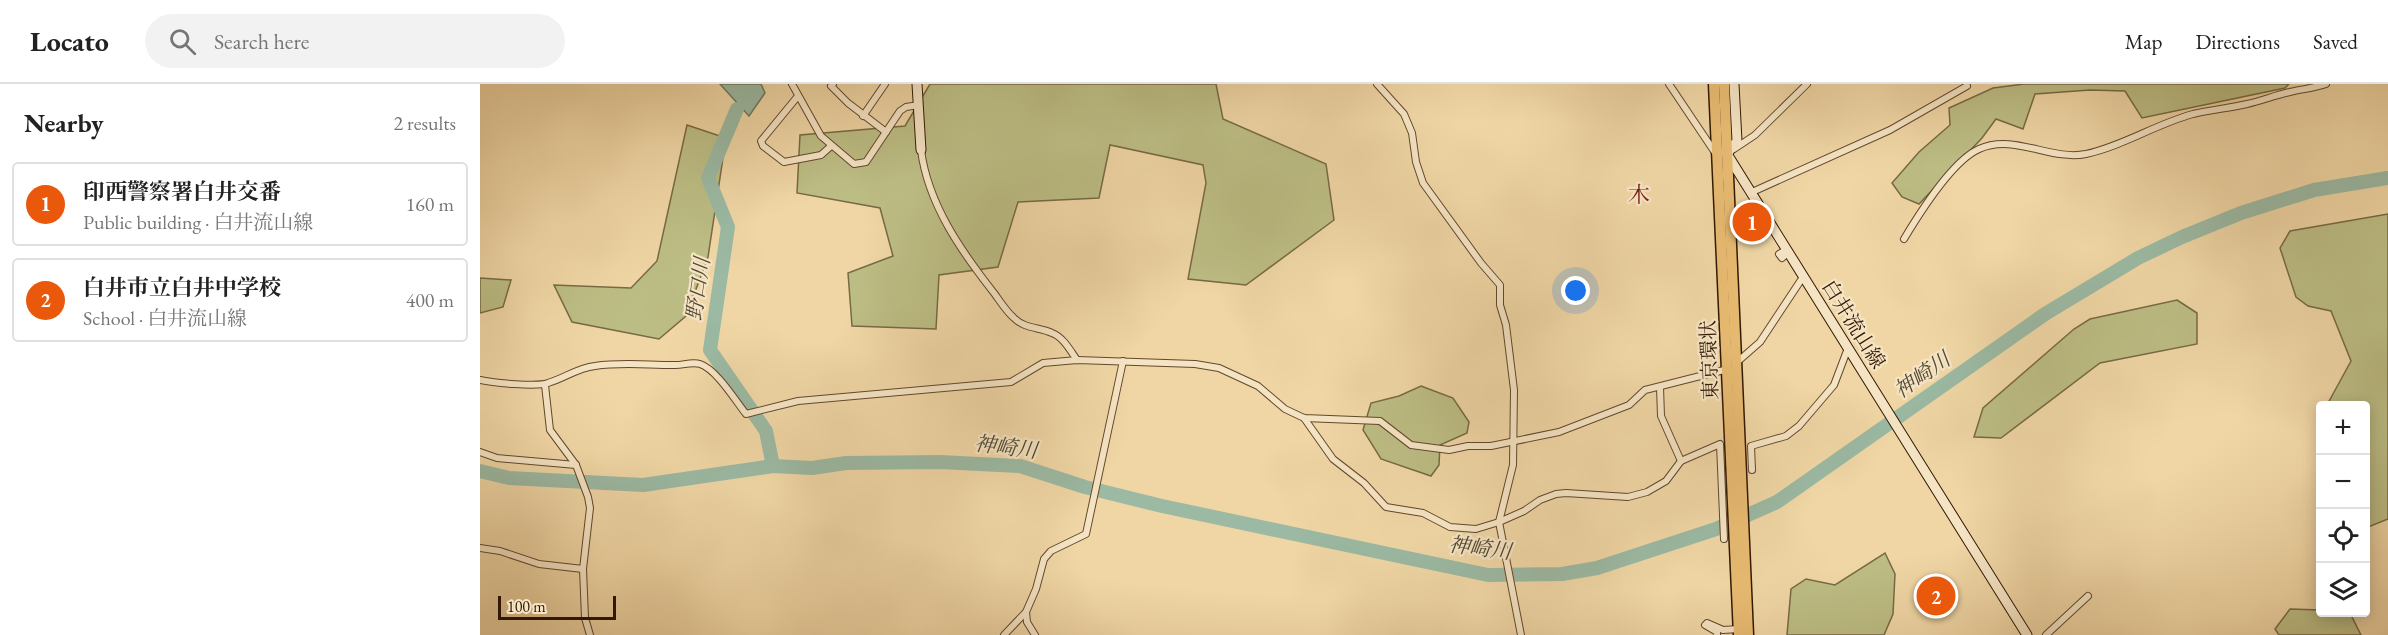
<!DOCTYPE html>
<meta charset="utf-8">
<style>
body{margin:0;font-family:"EB Garamond","Noto Serif JP",serif;background:#f2f2f2;color:#222}
.controls{position:absolute;right:18px;bottom:18px;display:grid;overflow:hidden;border-radius:6px;box-shadow:0 3px 15px #0003}
.controls button{width:54px;height:54px;display:grid;place-items:center;padding:0;border:0;border-bottom:2px solid #e0e0e0;background:#fff;color:#222;font:30px sans-serif}
.scale{position:absolute;left:18px;bottom:15px;width:118px;box-sizing:border-box;padding-left:6px;border:3px solid #321803;border-top:0;font-size:16px;line-height:21px;white-space:nowrap;color:#321803;-webkit-text-stroke:4px #f5e4c4;paint-order:stroke}
.you{position:absolute;left:1096px;top:207px;width:21px;height:21px;margin:-15px;border:4px solid #fff;border-radius:50%;background:#1a73e8;box-shadow:0 0 0 9px #1a73e833}
.badge{display:grid;place-items:center;width:39px;height:39px;border-radius:50%;background:#ea580c;color:#fff;font-size:20px;font-weight:700}
.pin{position:absolute;translate:-50% -50%;border:3px solid #fff;box-shadow:0 2px 6px #0006}
.list{margin:0;padding:0;list-style:none}
h2{display:flex;justify-content:space-between;align-items:center;height:78px;margin:0;padding:0 24px;font-size:26px}
h2 small{font-size:20px;font-weight:400;color:#767676}
.list li{display:grid;grid-template-columns:39px 1fr auto;gap:18px;align-items:center;box-sizing:border-box;height:84px;margin:0 12px 12px;padding:0 12px;border:2px solid #e0e0e0;border-radius:6px}
.list b{display:block;font-size:22px;white-space:nowrap}
.list p{margin:0;font-size:20px;white-space:nowrap;color:#767676}
.list em{font-size:20px;font-style:normal;color:#767676}
.icon{flex:none;width:33px;height:33px;fill:none;stroke:currentColor;stroke-width:2;stroke-linecap:round;stroke-linejoin:round}
.map{position:relative;flex:none;width:1908px;height:551px;overflow:hidden}
header{display:flex;align-items:center;gap:36px;box-sizing:border-box;height:84px;padding:0 30px;background:#fff;border-bottom:2px solid #e0e0e0}
header strong{font-size:28px}
nav{display:flex;gap:33px;margin-inline-start:auto;font-size:21px}
.search{width:420px;height:54px;background:#f2f2f2;display:flex;align-items:center;gap:15px;box-sizing:border-box;padding:0 21px;border-radius:33px;color:#767676;font-size:22px}
main{display:flex}
aside{flex:1;background:#fff}
.map>svg:first-child{display:block}
.green{fill:#bcbd84;stroke:#776a44;stroke-width:1.5}
.water{fill:#9bb9a3;stroke:#717963;stroke-width:1.5}
.lines{fill:none;stroke-linecap:round;stroke-linejoin:round}
.river{stroke:#9bb9a3;stroke-width:14}
.street-casing{stroke:#62482c;stroke-width:8}
.secondary-casing{stroke:#321803;stroke-width:11}
.highway-casing{stroke:#321803;stroke-width:13}
.street{stroke:#f5e4c4;stroke-width:6}
.secondary{stroke:#f5e4c4;stroke-width:9}
.highway{stroke:#e8bb72;stroke-width:10}
.labels{text-anchor:middle;stroke-width:4.5;stroke-linejoin:round;paint-order:stroke}
.street-label{font-size:20px;fill:#321803;stroke:#f5e4c4}
.water-label{font-size:21px;font-style:italic;fill:#524833;stroke:#f5e4c4}
.quarter-label{font-size:22px;fill:#7a1f14;stroke:#f5e4c4}
</style>
<header>
<strong>Locato</strong>
<div class="search"><svg class="icon" aria-label="search" viewBox="0 0 24 24"><circle cx="10" cy="10" r="6"/><path d="M15 15l6 6"/></svg>Search here</div>
<nav><a>Map</a><a>Directions</a><a>Saved</a></nav>
</header>
<main>
<aside>
<h2>Nearby<small>2 results</small></h2>
<ul class="list">
<li><span class="badge">1</span><div><b>印西警察署白井交番</b><p>Public building · 白井流山線</p></div><em>160 m</em></li>
<li><span class="badge">2</span><div><b>白井市立白井中学校</b><p>School · 白井流山線</p></div><em>400 m</em></li>
</ul>
</aside>
<div class="map">
<svg width="1908" height="551" viewBox="0 0 1908 551">
<rect width="100%" height="100%" fill="#f0d6a5"/>
<filter id="stains"><feTurbulence type="fractalNoise" baseFrequency=".00333" numOctaves="4"/><feColorMatrix values="0 0 0 0 .2 0 0 0 0 .09 0 0 0 0 .02 0 0 0 .5 -.17"/></filter>
<radialGradient id="worn" r=".72"><stop offset=".6" stop-color="#630" stop-opacity="0"/><stop offset="1" stop-color="#630" stop-opacity=".3"/></radialGradient>
<g class="green">
<polygon points="450,0 736,0 743,35 846,80 854,136 766,201 708,195 726,99 723,81 630,61 619,114 538,118 518,183 459,191 456,245 372,242 368,189 413,172 400,124 317,109 320,51 425,42"/>
<polygon points="1544,0 1809,0 1805,4 1662,34 1645,7 1610,6 1555,10 1543,45 1516,35 1502,54 1439,120 1422,113 1412,99 1439,68 1470,41 1469,24 1513,4"/>
<polygon points="207,41 246,54 228,173 206,232 179,255 92,238 74,201 151,204 177,177"/>
<polygon points="1908,130 1908,435 1886,444 1886,322 1847,321 1871,277 1851,227 1828,222 1816,213 1800,164 1810,147"/>
<polygon points="0,194 31,196 23,223 0,229"/>
<polygon points="1697,216 1717,229 1717,260 1620,279 1521,354 1494,353 1503,324 1594,245 1610,235"/>
<polygon points="941,302 973,314 989,338 987,349 960,361 959,381 951,392 901,375 883,346 891,319 919,312"/>
<polygon points="1405,469 1415,490 1413,530 1404,551 1307,551 1311,505 1326,495 1355,501"/>
<polygon points="1810,525 1840,526 1840,528 1870,529 1881,551 1799,551 1795,545"/>
</g>
<polygon class="water" points="240,0 281,0 285,9 269,32"/>
<g class="lines">
<g class="river">
<polyline points="257,25 228,94 248,143 230,266 286,347 293,382"/>
<polyline points="0,387 29,394 163,401 293,382 332,384 366,379 460,378 540,382 605,403 682,422 1008,491 1082,490 1117,484 1236,445 1297,418 1565,230 1658,174 1702,153 1761,129 1834,106 1908,94"/>
</g>
<defs>
<g id="street">
<polyline points="312,0 341,52 374,80 386,78 420,27 426,23 439,21"/>
<polyline points="353,0 351,2 368,19 406,48"/>
<polyline points="897,0 924,30 932,49 936,78 943,99 1001,179 1020,201 1020,221 1026,241 1034,306 1033,381 1019,438 1041,551"/>
<polyline points="1189,0 1236,70"/>
<polyline points="318,12 281,57 283,62 304,78 341,71 351,62"/>
<polyline points="383,32 405,0"/>
<polyline points="1254,65 1275,51 1327,0"/>
<path d="M441,66C448,120 481,167 514,209C520,217 526,227 534,234C545,245 559,243 572,249C583,253 590,266 597,276"/>
<polyline points="1270,109 1410,46 1487,2"/>
<path d="M1424,155C1439,130 1472,77 1499,65C1534,49 1570,77 1606,70C1643,62 1676,40 1713,30C1730,26 1749,24 1767,20C1781,17 1796,11 1810,8C1822,5 1835,4 1846,0"/>
<polyline points="1306,166 1299,170 1302,174 1308,169"/>
<polyline points="1256,279 1280,258 1323,193"/>
<path d="M0,296C12,299 58,303 68,299C85,294 97,284 115,282C141,278 167,281 193,281C202,282 211,277 220,280C236,285 255,316 266,330L318,317L531,298L563,279L597,276L715,280L739,284L778,302L805,325L824,334L900,337L931,361L969,366L988,362H1011L1079,348L1149,321L1165,306L1248,285"/>
<polyline points="65,301 70,346 96,381 108,413 110,424 103,485 105,534 110,551"/>
<polyline points="1180,303 1181,332 1201,377"/>
<polyline points="824,334 853,375 884,399 906,423 943,429 970,443 996,445 1019,438 1044,427 1060,416 1076,410 1086,409 1148,413 1167,408 1186,397 1201,377 1240,360 1244,455"/>
<polyline points="0,368 17,374 96,381"/>
<polyline points="1272,386 1271,362 1306,352 1319,342 1354,301 1368,264"/>
<polyline points="0,464 20,467 59,480 103,485"/>
<polyline points="524,551 546,528"/>
<polyline points="555,551 547,538 546,528 556,505 564,475 571,467 606,450 643,277"/>
<polyline points="1237,551 1237,548 1225,541 1227,539 1243,546 1259,545"/>
<polyline points="1566,551 1608,512"/>
</g>
<g id="secondary">
<polyline points="437,0 441,66"/>
<polyline points="1247,70 1547,551"/>
<polyline points="1247,70 1257,57 1254,0"/>
</g>
<g id="highway">
<polyline points="1234,0 1259,551"/>
<polyline points="1244,0 1268,551"/>
</g>
</defs>
<use href="#street" class="street-casing"/>
<use href="#secondary" class="secondary-casing"/>
<use href="#highway" class="highway-casing"/>
<use href="#street" class="street"/>
<use href="#secondary" class="secondary"/>
<use href="#highway" class="highway"/>
</g>
<g class="labels">
<g class="street-label">
<text transform="translate(1374 240) rotate(58)" y="7">白井流山線</text>
<text transform="translate(1229 276) rotate(-92)" y="7">東京環状</text>
</g>
<g class="water-label">
<text transform="translate(218 205) rotate(-82)" y="7">野口川</text>
<text transform="translate(1442 291) rotate(-35)" y="7">神崎川</text>
<text transform="translate(526 363) rotate(7)" y="7">神崎川</text>
<text transform="translate(1000 464) rotate(7)" y="7">神崎川</text>
</g>
<g class="quarter-label">
<text x="1159" y="118">木</text>
</g>
</g>
<rect width="100%" height="100%" filter="url(#stains)"/>
<rect width="100%" height="100%" fill="url(#worn)"/>
</svg>
<div class="controls">
<button>+</button>
<button>−</button>
<button><svg class="icon" aria-label="locate" viewBox="0 0 24 24"><circle cx="12" cy="12" r="6"/><path d="M12 2v4M12 18v4M2 12h4M18 12h4"/></svg></button>
<button><svg class="icon" aria-label="layers" viewBox="0 0 24 24"><path d="M12 4l9 5-9 5-9-5zM3 14l9 5 9-5"/></svg></button>
</div>
<div class="scale">100 m</div>
<div class="you"></div>
<div class="pin badge" style="left:1272px;top:138px">1</div>
<div class="pin badge" style="left:1456px;top:512px">2</div>
</div>
</main>
